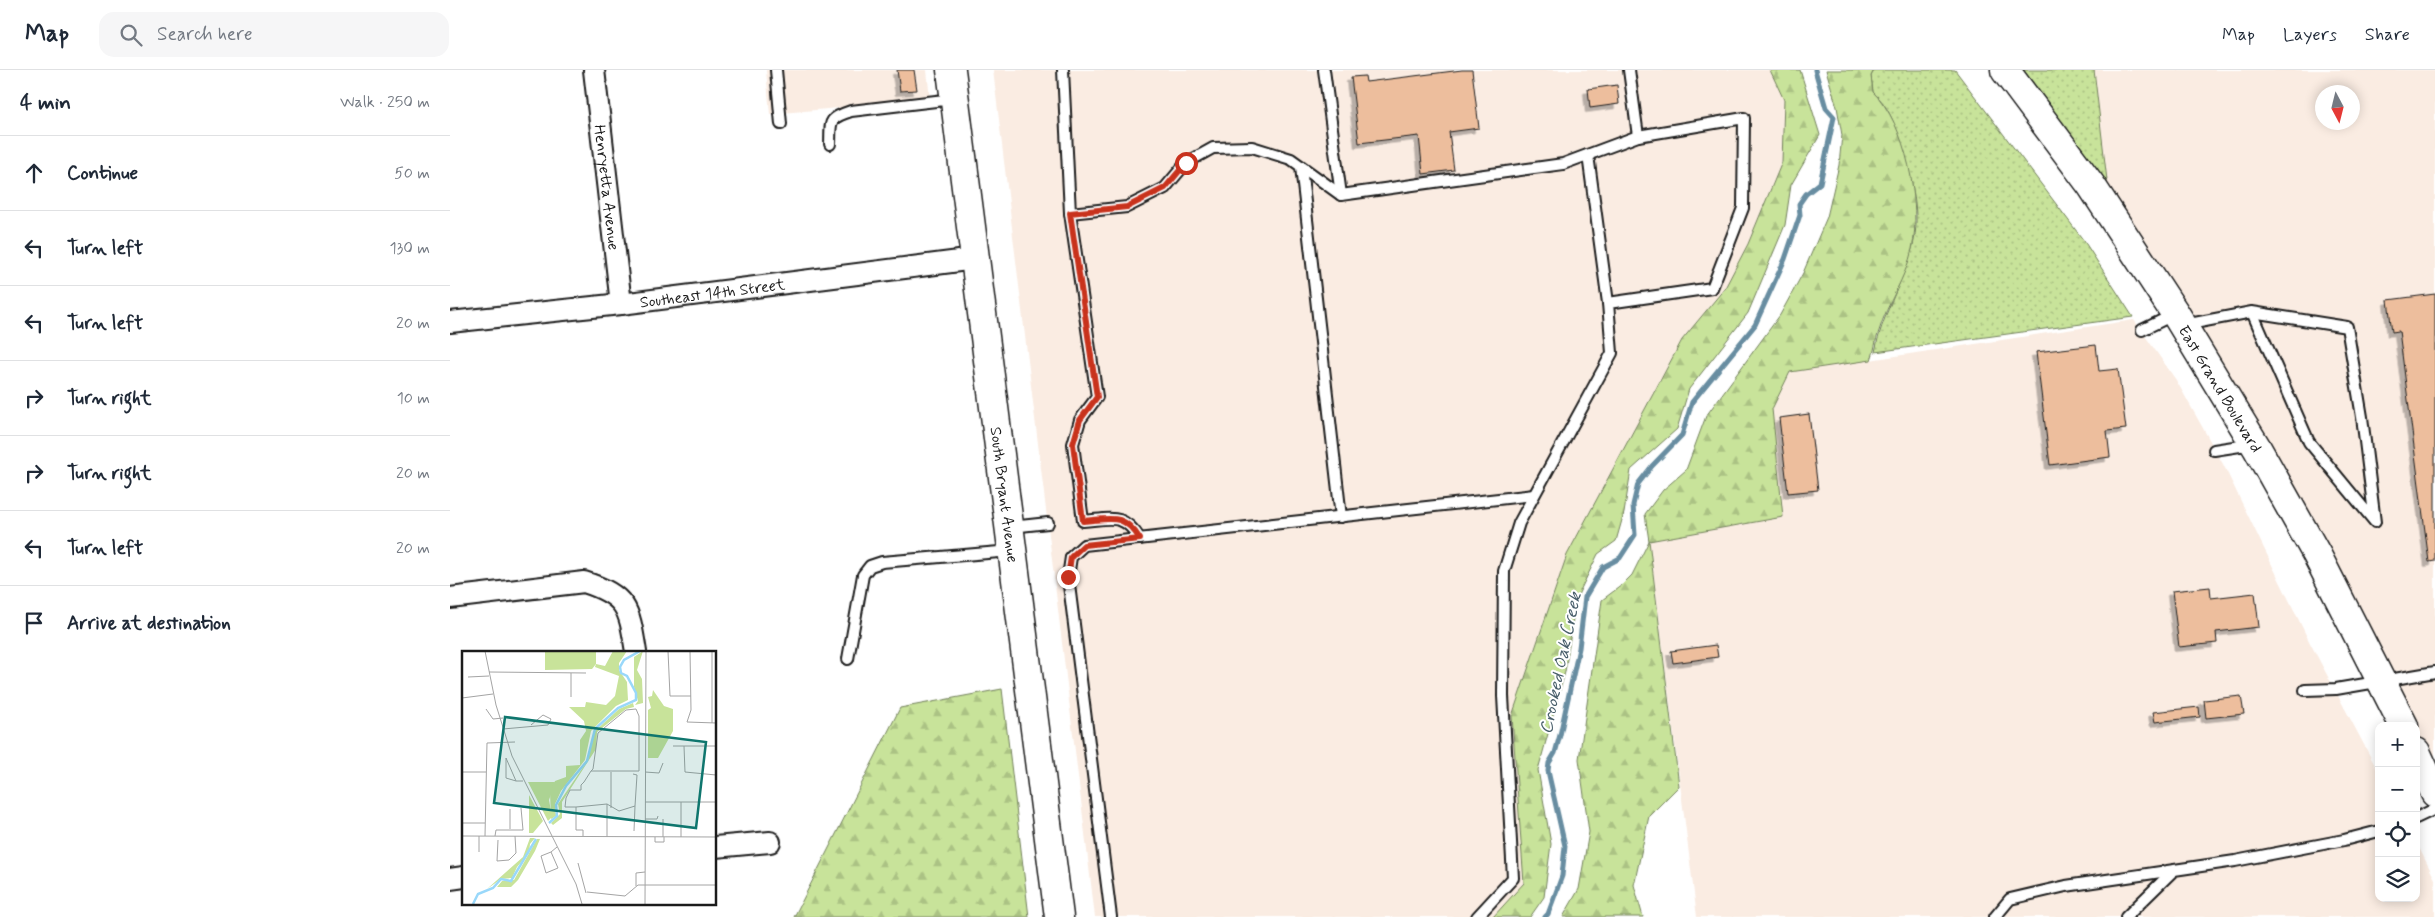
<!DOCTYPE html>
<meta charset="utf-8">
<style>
body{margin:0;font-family:Mynerve,sans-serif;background:#f6f6f7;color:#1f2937}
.controls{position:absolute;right:15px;bottom:15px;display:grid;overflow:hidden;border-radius:10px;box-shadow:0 2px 12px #0003}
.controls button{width:45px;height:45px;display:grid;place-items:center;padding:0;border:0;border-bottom:1px solid #e0e1e3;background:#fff;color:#1f2937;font:25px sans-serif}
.compass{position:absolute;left:1865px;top:15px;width:45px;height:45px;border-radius:50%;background:#fff;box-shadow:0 2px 12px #0003;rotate:173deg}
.stop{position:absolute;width:15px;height:15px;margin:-11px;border:4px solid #c8321e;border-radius:50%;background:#fff}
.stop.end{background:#c8321e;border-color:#fff;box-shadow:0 1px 5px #0008}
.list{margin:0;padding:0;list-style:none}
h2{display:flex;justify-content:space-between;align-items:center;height:65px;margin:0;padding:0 20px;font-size:21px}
h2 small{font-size:16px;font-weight:400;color:#747a83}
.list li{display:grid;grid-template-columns:32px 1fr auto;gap:15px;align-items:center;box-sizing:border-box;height:75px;padding:0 20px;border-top:1px solid #e0e1e3}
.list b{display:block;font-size:19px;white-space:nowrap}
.list em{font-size:16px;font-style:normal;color:#747a83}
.icon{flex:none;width:28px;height:28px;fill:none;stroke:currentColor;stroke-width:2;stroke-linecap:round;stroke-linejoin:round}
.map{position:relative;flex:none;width:1985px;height:847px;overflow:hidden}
header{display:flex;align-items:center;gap:30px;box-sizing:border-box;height:70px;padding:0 25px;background:#fff;border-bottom:1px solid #e0e1e3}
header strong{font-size:24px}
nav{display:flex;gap:28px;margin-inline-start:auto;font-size:18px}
.search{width:350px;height:45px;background:#f6f6f7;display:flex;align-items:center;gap:12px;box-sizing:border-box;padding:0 18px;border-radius:15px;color:#747a83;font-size:19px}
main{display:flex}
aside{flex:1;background:#fff}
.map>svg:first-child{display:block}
.built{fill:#faece2;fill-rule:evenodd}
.grass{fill:url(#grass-dots);stroke:#72805b}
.forest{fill:url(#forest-firs);stroke:#72805b}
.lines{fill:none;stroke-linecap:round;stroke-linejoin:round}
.stream{stroke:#678da1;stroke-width:5}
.building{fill:#edbe9d;stroke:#1c1c1c;filter:url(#shadow)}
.lane-casing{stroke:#1c1c1c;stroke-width:14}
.street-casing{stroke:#1c1c1c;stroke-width:24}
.secondary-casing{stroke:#1c1c1c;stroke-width:31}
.lane{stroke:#fff;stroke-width:10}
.street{stroke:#fff;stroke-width:20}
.secondary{stroke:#fff;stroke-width:28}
.route{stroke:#c8321e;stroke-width:6}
.labels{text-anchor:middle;stroke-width:4;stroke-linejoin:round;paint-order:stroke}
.street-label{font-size:16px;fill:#1c1c1c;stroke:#fff}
.water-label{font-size:18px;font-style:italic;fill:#485e6a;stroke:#fff}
.inset-river{fill:none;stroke:#99d8fa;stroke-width:2.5}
.inset-road{fill:none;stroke:#a4a4a4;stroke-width:1}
.view{fill:#0f766e;fill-opacity:0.15;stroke:#0f766e;stroke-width:2.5}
.inset-edge{fill:none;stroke:#1c1c1c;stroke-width:2.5}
</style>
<header>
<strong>Map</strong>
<div class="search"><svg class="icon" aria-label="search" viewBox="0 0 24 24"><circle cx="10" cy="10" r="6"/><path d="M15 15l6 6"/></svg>Search here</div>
<nav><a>Map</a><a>Layers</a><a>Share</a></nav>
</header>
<main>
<aside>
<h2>4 min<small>Walk · 250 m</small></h2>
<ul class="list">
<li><svg class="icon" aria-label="ahead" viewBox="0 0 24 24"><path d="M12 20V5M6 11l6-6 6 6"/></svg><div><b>Continue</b></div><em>50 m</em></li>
<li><svg class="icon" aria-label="left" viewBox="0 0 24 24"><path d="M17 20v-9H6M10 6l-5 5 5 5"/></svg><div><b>Turn left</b></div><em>130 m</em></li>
<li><svg class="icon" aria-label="left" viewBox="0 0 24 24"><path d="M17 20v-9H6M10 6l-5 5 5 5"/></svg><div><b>Turn left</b></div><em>20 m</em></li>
<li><svg class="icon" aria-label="right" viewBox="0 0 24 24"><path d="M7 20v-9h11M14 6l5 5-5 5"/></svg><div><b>Turn right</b></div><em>10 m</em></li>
<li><svg class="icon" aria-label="right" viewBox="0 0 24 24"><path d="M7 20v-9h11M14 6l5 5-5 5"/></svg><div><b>Turn right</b></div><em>20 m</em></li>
<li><svg class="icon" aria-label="left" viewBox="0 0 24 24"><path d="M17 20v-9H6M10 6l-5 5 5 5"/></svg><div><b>Turn left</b></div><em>20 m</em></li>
<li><svg class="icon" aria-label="arrive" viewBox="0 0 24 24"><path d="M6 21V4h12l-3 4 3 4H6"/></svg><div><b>Arrive at destination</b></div></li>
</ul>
</aside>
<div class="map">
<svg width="1985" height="847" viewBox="0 0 1985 847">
<defs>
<pattern id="grass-dots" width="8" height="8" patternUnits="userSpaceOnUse" patternTransform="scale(1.25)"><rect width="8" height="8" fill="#c8e39a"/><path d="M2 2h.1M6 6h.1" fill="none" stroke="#abc284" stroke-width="1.8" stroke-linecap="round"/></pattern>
<pattern id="forest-firs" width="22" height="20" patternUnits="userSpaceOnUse" patternTransform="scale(1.25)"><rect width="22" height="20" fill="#c8e39a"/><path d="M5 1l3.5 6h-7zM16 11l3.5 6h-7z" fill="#abc284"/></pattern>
<filter id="shadow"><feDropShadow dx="-4.5" dy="4.5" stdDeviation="0" flood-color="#0004"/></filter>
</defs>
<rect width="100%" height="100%" fill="#fff"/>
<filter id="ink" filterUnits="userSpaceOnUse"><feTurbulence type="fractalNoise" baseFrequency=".02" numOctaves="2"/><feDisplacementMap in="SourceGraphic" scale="10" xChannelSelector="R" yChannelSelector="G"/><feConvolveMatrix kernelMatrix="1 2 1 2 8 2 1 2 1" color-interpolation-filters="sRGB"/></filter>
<g filter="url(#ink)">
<g class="built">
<polygon points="316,0 477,0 480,30 320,44"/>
<polygon points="543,0 1320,0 1334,30 1332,92 1298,174 1275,218 1232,270 1117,485 1062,646 1074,813 1043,847 645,847"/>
<path d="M1643,0H1985V699L1966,658L1658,119ZM1872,22H1902V52H1872Z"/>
<polygon points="1684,250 1726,310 1773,394 1858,569 1929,703 1929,828 1966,828 1966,772 1985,809 1985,847 1247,847 1199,471 1333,447 1322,339 1340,302"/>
</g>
<g class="grass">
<path d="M1424,0H1505L1634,171L1683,247L1425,282C1431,247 1451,216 1461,182C1472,150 1463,113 1453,81C1446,59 1441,38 1423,22L1421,6Z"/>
<polygon points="1572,0 1644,0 1658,119"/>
</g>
<g class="forest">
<polygon points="1320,0 1350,0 1370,65 1341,115 1335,155 1298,243 1239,319 1227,359 1181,400 1174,443 1166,471 1148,484 1126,529 1115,602 1088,700 1101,774 1094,827 1080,847 1043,847 1074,813 1062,646 1117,485 1232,270 1275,218 1298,174 1332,92 1334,30"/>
<path d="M1376,0H1424L1421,6L1423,22C1456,53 1472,135 1462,179C1456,208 1437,233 1429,261C1425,271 1425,280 1421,290L1340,302L1322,339L1333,447L1199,471L1229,716L1199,746L1184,815L1193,847H1113L1129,819L1139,762L1129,689L1152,530L1172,515L1182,505L1199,471L1195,444L1213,420L1236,400L1256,346L1330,245L1353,203L1377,147L1389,95L1392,65L1387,37Z"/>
<polygon points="552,619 579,847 344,847 450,638"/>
</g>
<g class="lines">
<polyline class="stream" points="1095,847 1098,844 1112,806 1115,776 1098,701 1099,693 1105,683 1110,665 1129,578 1135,527 1153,497 1170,488 1185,465 1183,435 1188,414 1202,396 1232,365 1242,332 1305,255 1335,189 1350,145 1349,134 1356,124 1370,113 1384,47 1376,38 1365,0"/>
</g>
<g class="building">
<polygon points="447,0 464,0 467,20 450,21"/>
<polygon points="1012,0 1022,0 1029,58 999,62 1004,100 973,104 969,66 909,73 901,7 915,6 916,12"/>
<polygon points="1167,15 1169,34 1140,38 1138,19"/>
<polygon points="1985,224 1985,491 1979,492 1949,261 1942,262 1938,230"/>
<polygon points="1646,275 1649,301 1668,299 1676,359 1657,361 1660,387 1600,395 1586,282"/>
<polygon points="1359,344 1368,420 1338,423 1329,348"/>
<polygon points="1760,517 1761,528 1805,523 1809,557 1766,562 1767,573 1729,577 1722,521"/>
<polygon points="1266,575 1268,587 1223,593 1221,581"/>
<polygon points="1791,626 1794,644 1756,648 1754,630"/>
<polygon points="1749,637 1750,647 1705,652 1703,642"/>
</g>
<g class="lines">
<defs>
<g id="lane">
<polyline points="326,0 331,54"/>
<polyline points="613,0 620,143"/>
<polyline points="874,0 891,125 1113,94 1188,66 1179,0"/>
<path d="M380,74C381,51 377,49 401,41L503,29"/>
<polyline points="1138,85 1158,233"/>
<polyline points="851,97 891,447"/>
<polyline points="1734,255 1802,242 1897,257 1912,347 1925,452 1859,372 1802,242"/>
<polyline points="1692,260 1725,244"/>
<polyline points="1764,380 1803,374"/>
<polyline points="561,457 598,453"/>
<path d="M690,469C673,442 661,449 633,451L623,374L630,350L647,327L620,143L677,137L715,118L736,93L763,78L802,77L841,89L891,125"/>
<polyline points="398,589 413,505 420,496 432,492 561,481"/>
<polyline points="1855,620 1886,619 1985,602"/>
<polyline points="1966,748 1985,739"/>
<polyline points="661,847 618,507 621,487 634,475 1084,425"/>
<polyline points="1027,847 1063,808 1053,626 1054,501 1069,453 1162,283 1158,233 1262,218 1293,138 1294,48 1188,66"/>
<polyline points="1545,847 1560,829 1616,816 1785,791 1894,770 1929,761"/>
<polyline points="1676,847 1724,800"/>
</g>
<g id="street">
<path id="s1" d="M144,0L171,234"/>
<path id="s2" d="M0,252L171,234L525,189"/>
<path d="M0,528L134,512C178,526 179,539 186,582"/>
<polyline points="265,777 320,772"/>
<polyline points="0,809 14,807"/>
</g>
<g id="secondary">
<path id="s3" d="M501,0L609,847"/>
<path id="s4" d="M1555,0L1641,115L1725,243L1807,378L1867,485L1954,656"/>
<polyline points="1966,682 1985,723"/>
</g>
</defs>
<use href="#lane" class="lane-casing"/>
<use href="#street" class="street-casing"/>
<use href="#secondary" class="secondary-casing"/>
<use href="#lane" class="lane"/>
<use href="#street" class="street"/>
<use href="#secondary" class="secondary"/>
</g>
</g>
<g class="lines" filter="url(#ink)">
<path class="route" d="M618,507L621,487L634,475L690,469C673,442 661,449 633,451L623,374L630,350L647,327L620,143L677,137L715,118L736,93"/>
</g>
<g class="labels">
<g class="street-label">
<text dy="6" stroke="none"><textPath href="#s1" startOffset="118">Henryetta Avenue</textPath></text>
<text dy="6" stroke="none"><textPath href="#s2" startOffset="264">Southeast 14th Street</textPath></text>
<text dy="6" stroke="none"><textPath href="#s4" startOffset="385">East Grand Boulevard</textPath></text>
<text dy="6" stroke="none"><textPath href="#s3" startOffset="428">South Bryant Avenue</textPath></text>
</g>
<g class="water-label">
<text transform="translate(1110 593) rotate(-78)" y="6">Crooked Oak Creek</text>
</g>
</g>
<g transform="translate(12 581)">
<rect width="254" height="254" fill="#fff"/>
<path d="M83,0H134V13L130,18L83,19ZM66,131H93L87,149L90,166L86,170ZM67,144L81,170L71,182H67Z" fill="#c8e39a"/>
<path d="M151,0H165L157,12V19L165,31L166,49L154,55L129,80L123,109L99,140L93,153L94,165L89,168L88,141L93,130L104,126V115L118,114V89L124,80L122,70L107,56H123L124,51L144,54L153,45L157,25L133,16L134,13L143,15ZM181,0L175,19L180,28L181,52L173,54L176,50L172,36V6ZM191,39L202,55L211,58V80L196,107H186V59L189,57L186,46L190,45ZM171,52L172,56L164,58L135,81L134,98L100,151V167L91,174L89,172L98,163L96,153L126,109L133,80L157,58ZM68,187H73L68,193L67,202L55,216L50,227L39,228L25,238L61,206ZM75,188H78L73,200L56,229L49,236H35L40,230L52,229Z" fill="#c8e39a"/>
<path class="inset-river" d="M87,172L95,165L94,154L104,135L125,110L133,78L156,57L174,49V42L165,25L159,22L158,16L162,9L178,0M11,253L16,243L31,237L39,228L49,230L74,188"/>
<path class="inset-road" d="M23,0L34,54L50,105L114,233L120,253M206,0L208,45H229M228,0L229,59L225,71L254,72M250,0V72M27,21L124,22M6,26L27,25M109,46V22M0,47L31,43M24,58L31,68L41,67M41,78L86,74L89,68L81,64L69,74M211,95H254M222,95L223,121L254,124M0,121H24M183,121L197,122L201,112M54,130L44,107V127L54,130H61M183,151H254M145,153L157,160L173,155L175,124L171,123M114,156H103L104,147L108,139H119V134L122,131L129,120L131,118L136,82L164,59L174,58L177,65V120H129M149,157V121M48,158V178M183,168H195L196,165M201,168V186M0,172H23M49,179H61L59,157M172,180L173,155M0,185L254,186M17,185V201M23,185L25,92L53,91M33,185L34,179H49M121,185V179H114V156L145,153V186M193,186V191H202V186M219,186V151M36,189L35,210L47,209L54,202L53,185M89,201L79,205L84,222L96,217L89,201L95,196M116,212L124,242M174,235V222L183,221M125,241L163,245L176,234H254M183,253L184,0"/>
<path class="view" d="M43,66L244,91L234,177L32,152Z"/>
<rect width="254" height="254" class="inset-edge"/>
</g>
</svg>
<div class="controls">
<button>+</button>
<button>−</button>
<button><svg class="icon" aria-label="locate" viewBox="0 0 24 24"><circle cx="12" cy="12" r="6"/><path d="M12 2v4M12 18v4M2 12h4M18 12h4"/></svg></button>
<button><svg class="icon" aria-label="layers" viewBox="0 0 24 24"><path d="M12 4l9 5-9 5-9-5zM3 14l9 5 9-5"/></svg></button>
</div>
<svg class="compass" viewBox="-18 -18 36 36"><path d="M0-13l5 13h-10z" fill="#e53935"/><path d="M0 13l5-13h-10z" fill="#747a83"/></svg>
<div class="stop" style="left:736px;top:93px"></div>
<div class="stop end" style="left:618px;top:507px"></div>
</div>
</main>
